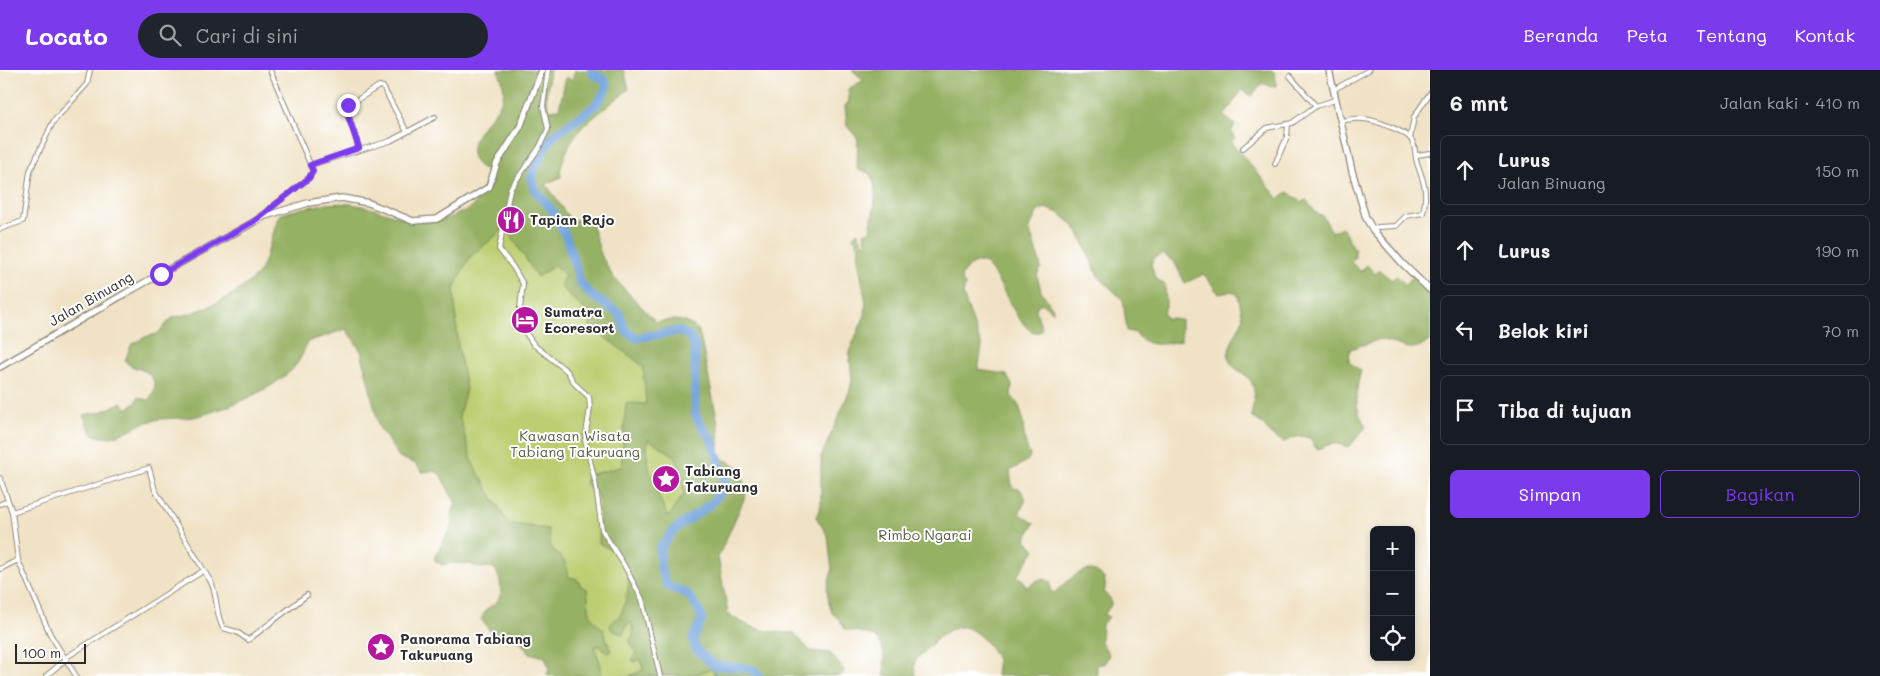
<!DOCTYPE html>
<html lang="id">
<meta charset="utf-8">
<style>
body{margin:0;font-family:Mali,sans-serif;background:#20242c;color:#f1f3f6}
.controls{position:absolute;right:15px;bottom:15px;display:grid;overflow:hidden;border-radius:8px;box-shadow:0 2px 8px #0003}
.controls button{width:45px;height:45px;display:grid;place-items:center;padding:0;border:0;border-bottom:1px solid #363941;background:#171b24;color:#f1f3f6;font:25px sans-serif}
.scale{position:absolute;left:15px;bottom:12px;width:71px;box-sizing:border-box;padding-left:5px;border:2px solid #2b2b2b;border-top:0;font-size:14px;line-height:18px;white-space:nowrap;color:#2b2b2b;-webkit-text-stroke:4px #fff;paint-order:stroke}
.stop{position:absolute;width:15px;height:15px;margin:-11px;border:4px solid #7c3aed;border-radius:50%;background:#fff}
.stop.end{background:#7c3aed;border-color:#fff;box-shadow:0 1px 5px #0008}
.list{margin:0;padding:0;list-style:none}
h2{display:flex;justify-content:space-between;align-items:center;height:65px;margin:0;padding:0 20px;font-size:21px}
h2 small{font-size:16px;font-weight:400;color:#9ea1a6}
.list li{display:grid;grid-template-columns:32px 1fr auto;gap:15px;align-items:center;box-sizing:border-box;height:70px;margin:0 10px 10px;padding:0 10px;border:1px solid #363941;border-radius:8px}
.list b{display:block;font-size:19px;white-space:nowrap}
.list p{margin:0;font-size:16px;white-space:nowrap;color:#9ea1a6}
.list em{font-size:16px;font-style:normal;color:#9ea1a6}
.actions{display:flex;gap:10px;padding:15px 20px}
.actions a{flex:1;padding:11px 0;border:1px solid #7c3aed;border-radius:8px;text-align:center;font-size:18px;color:#7c3aed}
.actions .main{background:#7c3aed;color:#fff}
.icon{flex:none;width:28px;height:28px;fill:none;stroke:currentColor;stroke-width:2;stroke-linecap:round;stroke-linejoin:round}
.map{position:relative;flex:none;width:1430px;height:606px;overflow:hidden}
header{display:flex;align-items:center;gap:30px;box-sizing:border-box;height:70px;padding:0 25px;background:#7c3aed;color:#fff}
header strong{font-size:24px}
nav{display:flex;gap:28px;margin-inline-start:auto;font-size:18px}
.search{width:350px;height:45px;background:#20242c;display:flex;align-items:center;gap:12px;box-sizing:border-box;padding:0 18px;border-radius:28px;color:#9ea1a6;font-size:19px}
main{display:flex}
aside{flex:1;background:#171b24}
.map>svg:first-child{display:block}
.green{fill:#bcce71;stroke:#747c4e}
.forest{fill:#95b163;stroke:#606e47;fill-rule:evenodd}
.lines{fill:none;stroke-linecap:round;stroke-linejoin:round}
.stream{stroke:#70a0da;stroke-width:1}
.river{stroke:#70a0da;stroke-width:9}
.street-casing{stroke:#8e8678;stroke-width:6}
.secondary-casing{stroke:#8e8678;stroke-width:8}
.street{stroke:#fff;stroke-width:4}
.secondary{stroke:#fff;stroke-width:5.5}
.route{stroke:#7c3aed;stroke-width:6}
.labels{text-anchor:middle;stroke-width:4;stroke-linejoin:round;paint-order:stroke}
.poi-label{font-size:14px;font-weight:bold;fill:#2b2b2b;stroke:#fff;text-anchor:start}
.street-label{font-size:14px;fill:#2b2b2b;stroke:#fff}
.park-label{font-size:14px;fill:#565c40;stroke:#fff}
</style>
<header>
<strong>Locato</strong>
<div class="search"><svg class="icon" aria-label="search" viewBox="0 0 24 24"><circle cx="10" cy="10" r="6"/><path d="M15 15l6 6"/></svg>Cari di sini</div>
<nav><a>Beranda</a><a>Peta</a><a>Tentang</a><a>Kontak</a></nav>
</header>
<main>
<div class="map">
<svg width="1430" height="606" viewBox="0 0 1430 606">
<rect width="100%" height="100%" fill="#fff"/>
<filter id="ink" filterUnits="userSpaceOnUse"><feTurbulence type="fractalNoise" baseFrequency=".02" numOctaves="2"/><feDisplacementMap in="SourceGraphic" scale="10" xChannelSelector="R" yChannelSelector="G"/><feConvolveMatrix kernelMatrix="1 2 1 2 8 2 1 2 1" color-interpolation-filters="sRGB"/></filter>
<filter id="wash" filterUnits="userSpaceOnUse"><feTurbulence type="fractalNoise" baseFrequency=".0096" numOctaves="4" result="noise"/><feDisplacementMap in="SourceGraphic" scale="20" xChannelSelector="R" yChannelSelector="G"/><feGaussianBlur stdDeviation="1.12" result="paint"/><feColorMatrix in="noise" values="0 0 0 0 0 0 0 0 0 0 0 0 0 0 0 0 0 1.4 0 .05"/><feComposite in="paint" operator="in"/></filter>
<g filter="url(#wash)">
<rect width="100%" height="100%" fill="#f0e2c5"/>
<polygon class="green" points="498,116 576,218 678,268 712,599 716,606 587,606 461,411 442,186"/>
<g class="forest">
<path d="M498,0H550L546,27L549,40L559,39L566,7L572,10L575,0H624L629,19L584,55L574,67L565,84L560,101L561,107L546,114L571,151L589,147L602,187L613,207L656,252C674,249 685,248 699,261L719,358V382L723,389L741,398L746,425L718,487L728,544C753,560 765,562 794,563L810,581L830,583L844,600L841,606H716L712,599L690,606H629L643,600L641,589L634,592L632,588L636,584L629,570L633,567L632,553L627,554L623,565L612,560L610,556C613,549 620,548 622,541C630,521 633,499 616,483C611,478 604,477 599,473L600,430L598,425L585,413L588,405L621,397L626,333L646,334L643,296L590,256L591,246L560,216L565,205L555,195L537,207L506,157L470,187L454,218L458,276L466,319L459,345L473,394L508,453L548,459L551,477L565,492L569,507L577,509L581,516L587,519L590,544L596,553L603,559L611,582L607,583L600,576L594,577L600,592L602,606H547L549,597L545,587L529,583L511,560L493,565L481,549L487,539L497,532L501,523L500,511L496,500L491,497L480,498C470,492 452,492 442,495L435,491V486L452,456L451,445L456,434L440,404L435,401L422,402L416,394L399,387L379,357L361,281L346,259L307,272C304,280 301,290 295,296C278,318 220,342 193,347C179,349 165,347 151,351C133,355 117,372 97,366C89,363 87,353 83,345L101,342L122,332L126,339L136,333L138,327L147,330C156,324 157,313 150,305C144,298 131,299 125,291L131,275L145,267L157,264L173,247C196,246 252,219 262,197C269,181 273,162 279,145C302,138 327,131 351,134C386,139 424,163 458,144C463,142 468,141 472,137C479,131 485,112 489,103C485,100 480,97 477,94C458,72 495,48 502,30C506,20 502,9 498,0ZM648,369L672,384L678,392L684,424L668,447C658,424 643,395 648,369Z"/>
<path d="M852,0H1272L1275,3L1276,16L1272,17L1262,13L1252,26L1242,20L1224,46L1235,55L1231,62L1236,67L1231,72L1279,129L1288,122L1301,132L1306,130L1318,145L1323,146L1332,162L1342,157L1355,180V188L1351,192L1360,201L1367,195L1375,204L1379,200L1392,210L1396,206L1405,214L1415,205L1430,219V270C1412,286 1400,274 1381,269L1350,279L1349,292L1361,301C1355,321 1354,339 1366,357L1349,377L1333,373L1318,379L1314,377L1312,370C1302,363 1294,367 1284,372L1271,365L1263,354L1252,347C1251,337 1257,327 1253,316C1250,307 1245,305 1238,300C1216,287 1239,263 1243,248L1238,225L1232,221L1219,224L1204,204L1185,213L1175,193L1163,184L1155,187L1151,194L1155,208L1165,215L1166,236L1163,243L1167,249L1173,248L1181,250V271C1164,274 1147,279 1136,263L1127,261L1123,230L1098,206L1079,163L1072,154L1059,143L1045,138L1038,141L1029,158L1041,197L1037,206L1041,221L1053,239V242L1042,233L1037,236L1036,241L1042,258L1039,262H1032C1009,244 1004,211 984,192C975,190 962,200 961,208L965,216L963,225L982,277L978,300L1006,304L1012,315L1011,326C1029,341 1019,367 1030,385L1028,390L1010,401L1012,418L1020,419L1026,429L1019,444L1034,453L1026,469L1035,480L1017,506L1024,511L1026,518C1034,513 1041,505 1050,512L1051,522L1053,523C1065,516 1085,489 1101,505C1106,510 1106,516 1104,523L1110,528L1111,535L1104,545L1109,547L1102,554L1101,572L1109,584L1105,593L1097,595V606H996C996,601 998,595 997,590C994,578 972,554 959,557C942,560 928,579 916,590L914,596L916,606H884C885,589 886,567 864,563C857,561 852,562 845,559L839,549L832,543L829,533L827,519L832,501L828,466L816,447L821,435V387L850,320L852,309L849,282L865,245L866,233L858,189L859,176L853,167L857,162L865,174H867L864,163L870,161C872,145 882,115 868,103C864,100 861,102 857,99L858,69L847,56L845,36L849,31L848,19L864,10Z"/>
</g>
<g class="lines">
<polyline class="stream" points="713,595 717,606"/>
<path class="river" d="M591,0L594,5L604,9L607,15C598,42 575,48 555,65C543,75 537,94 531,109L536,121L552,140L566,167L581,214L592,226L620,244L625,260L636,268L679,261L689,266L695,276V343L700,354L711,368L726,414L712,433L674,460L660,478V496L667,516L686,523L699,540L702,549L693,568L695,578L713,595L752,599L759,606"/>
</g>
</g>
<g filter="url(#ink)">
<g class="lines">
<defs>
<g id="street">
<polyline points="548,0 543,36 548,59 539,78 510,119 499,179 513,197 523,214 519,246 523,259 534,275 567,301 575,314 589,327 590,338 585,370 595,411 602,460 624,495 642,529 660,606"/>
<polyline points="1290,6 1316,36"/>
<polyline points="1333,20 1369,0"/>
<path d="M1340,51C1347,50 1355,48 1363,49C1373,49 1404,61 1410,68C1417,76 1414,84 1417,93C1424,113 1428,121 1423,143L1406,146L1396,156L1378,157L1373,160"/>
<polyline points="1410,68 1414,47 1430,23"/>
<polyline points="359,78 346,37 379,16 383,17 407,62"/>
<polyline points="1243,78 1267,58 1292,53 1316,36 1335,30"/>
<polyline points="1417,85 1430,83"/>
<polyline points="1275,94 1287,67 1288,54"/>
<polyline points="310,95 390,71 435,47"/>
<polyline points="260,146 309,108 313,101 270,0"/>
<polyline points="0,159 23,151 30,101 53,52 87,14 90,0"/>
<polyline points="0,408 12,442 18,490 50,564 76,606"/>
<polyline points="0,434 8,431"/>
<path d="M12,442L149,398L155,420L211,512C218,527 215,543 223,558L237,562L248,570L307,525"/>
<polyline points="0,499 18,490"/>
<polyline points="65,588 203,501"/>
<polyline points="46,606 65,590"/>
</g>
<g id="secondary">
<polyline points="1329,0 1352,101 1366,148 1373,160 1402,193 1430,220"/>
<polyline points="0,297 126,223 265,146 308,133 342,128 369,133 413,151 437,149 489,117 497,93 520,57 542,0"/>
</g>
</defs>
<use href="#street" class="street-casing"/>
<use href="#secondary" class="secondary-casing"/>
<use href="#street" class="street"/>
<use href="#secondary" class="secondary"/>
</g>
</g>
<g class="lines" filter="url(#ink)">
<polyline class="route" points="161,204 253,152 309,108 313,101 310,95 359,78 346,40 348,35"/>
</g>
<defs>
<symbol id="restaurant-disc" viewBox="-11 -11 22 22"><circle r="9.5" fill="#b5179e" stroke="#fff"/><path d="M-5-6h1v4h1v-4h1v4h1v-4h1v5L-1.5 .5V6h-2V.5L-5-1ZM5-6V6H3V1.5H1.5Q1.5-4 5-6Z" fill="#fff"/></symbol>
<symbol id="hotel-disc" viewBox="-11 -11 22 22"><circle r="9.5" fill="#b5179e" stroke="#fff"/><path d="M-6-4.5h1.5V1H6V5H4.5V3h-9V5H-6ZM-4 0a1.8 1.8 0 1 1 3.6 0ZM.5 0V-2.5h3Q6-2.5 6 0Z" fill="#fff"/></symbol>
<symbol id="sight-disc" viewBox="-11 -11 22 22"><circle r="9.5" fill="#b5179e" stroke="#fff"/><path d="M0-6L1.8-2.2L6-1.7L2.9 1.2L3.7 5.4L0 3.3L-3.7 5.4L-2.9 1.2L-6-1.7L-1.8-2.2Z" fill="#fff"/></symbol>
</defs>
<g fill-rule="evenodd">
<use href="#restaurant-disc" x="495" y="134" width="32" height="32"/>
<use href="#hotel-disc" x="509" y="234" width="32" height="32"/>
<use href="#sight-disc" x="650" y="393" width="32" height="32"/>
<use href="#sight-disc" x="365" y="561" width="32" height="32"/>
</g>
<g class="labels">
<g class="poi-label">
<text x="530" y="155">Tapian Rajo</text>
<text x="544" y="247">Sumatra<tspan x="544" dy="16">Ecoresort</tspan></text>
<text x="685" y="406">Tabiang<tspan x="685" dy="16">Takuruang</tspan></text>
<text x="400" y="574">Panorama Tabiang<tspan x="400" dy="16">Takuruang</tspan></text>
</g>
<g class="street-label">
<text transform="translate(91 229) rotate(-30)" y="5">Jalan Binuang</text>
</g>
<g class="park-label">
<text x="575" y="371">Kawasan Wisata<tspan x="575" dy="16">Tabiang Takuruang</tspan></text>
<text x="925" y="470">Rimbo Ngarai</text>
</g>
</g>
</svg>
<div class="controls">
<button>+</button>
<button>−</button>
<button><svg class="icon" aria-label="locate" viewBox="0 0 24 24"><circle cx="12" cy="12" r="6"/><path d="M12 2v4M12 18v4M2 12h4M18 12h4"/></svg></button>
</div>
<div class="scale">100 m</div>
<div class="stop" style="left:161px;top:204px"></div>
<div class="stop end" style="left:348px;top:35px"></div>
</div>
<aside>
<h2>6 mnt<small>Jalan kaki · 410 m</small></h2>
<ul class="list">
<li><svg class="icon" aria-label="ahead" viewBox="0 0 24 24"><path d="M12 20V5M6 11l6-6 6 6"/></svg><div><b>Lurus</b><p>Jalan Binuang</p></div><em>150 m</em></li>
<li><svg class="icon" aria-label="ahead" viewBox="0 0 24 24"><path d="M12 20V5M6 11l6-6 6 6"/></svg><div><b>Lurus</b></div><em>190 m</em></li>
<li><svg class="icon" aria-label="left" viewBox="0 0 24 24"><path d="M17 20v-9H6M10 6l-5 5 5 5"/></svg><div><b>Belok kiri</b></div><em>70 m</em></li>
<li><svg class="icon" aria-label="arrive" viewBox="0 0 24 24"><path d="M6 21V4h12l-3 4 3 4H6"/></svg><div><b>Tiba di tujuan</b></div></li>
</ul>
<div class="actions"><a class="main">Simpan</a><a>Bagikan</a></div>
</aside>
</main>
